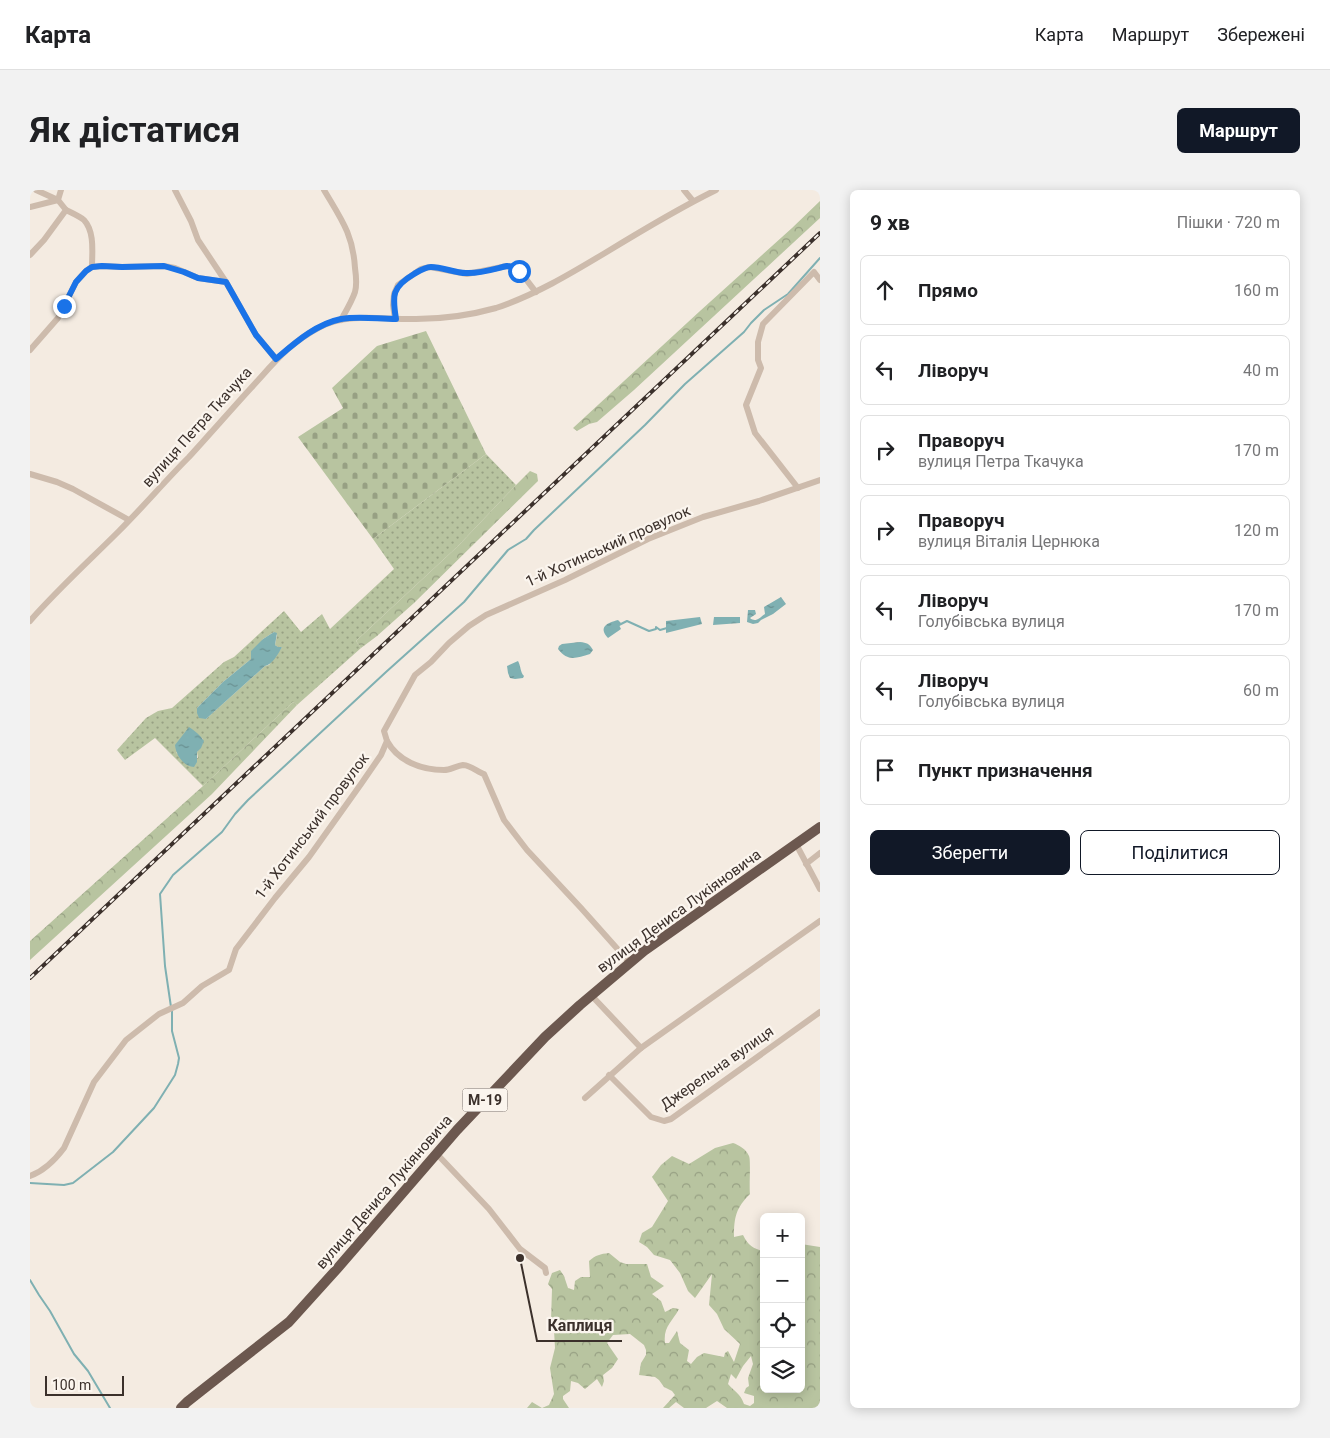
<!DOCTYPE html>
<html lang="uk">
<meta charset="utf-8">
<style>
body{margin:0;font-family:Roboto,sans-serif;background:#f2f2f2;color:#202124}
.controls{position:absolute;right:15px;bottom:15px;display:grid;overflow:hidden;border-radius:8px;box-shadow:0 2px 12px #0003}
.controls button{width:45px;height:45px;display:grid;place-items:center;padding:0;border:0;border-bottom:1px solid #e0e0e0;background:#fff;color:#202124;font:25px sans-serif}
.scale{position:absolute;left:15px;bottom:12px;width:79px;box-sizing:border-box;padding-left:5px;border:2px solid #3b302b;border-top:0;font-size:14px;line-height:18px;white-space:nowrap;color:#3b302b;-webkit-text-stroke:4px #fbf5ee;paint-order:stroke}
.stop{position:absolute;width:15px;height:15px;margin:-11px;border:4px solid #1a73e8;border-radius:50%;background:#fff}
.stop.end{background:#1a73e8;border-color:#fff;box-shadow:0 1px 5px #0008}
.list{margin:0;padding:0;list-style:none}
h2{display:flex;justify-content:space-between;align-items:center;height:65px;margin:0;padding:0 20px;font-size:21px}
h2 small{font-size:16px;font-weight:400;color:#757577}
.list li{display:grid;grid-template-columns:32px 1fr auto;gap:15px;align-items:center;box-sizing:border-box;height:70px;margin:0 10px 10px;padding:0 10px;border:1px solid #e0e0e0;border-radius:8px}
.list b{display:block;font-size:19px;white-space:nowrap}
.list p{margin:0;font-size:16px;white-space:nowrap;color:#757577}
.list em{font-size:16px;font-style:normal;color:#757577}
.actions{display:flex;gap:10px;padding:15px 20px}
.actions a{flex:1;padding:11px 0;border:1px solid #111827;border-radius:8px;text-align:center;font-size:18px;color:#111827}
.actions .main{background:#111827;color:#fff}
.icon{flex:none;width:28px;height:28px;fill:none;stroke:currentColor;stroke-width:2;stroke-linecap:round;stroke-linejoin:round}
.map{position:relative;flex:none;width:790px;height:1218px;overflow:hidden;border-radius:8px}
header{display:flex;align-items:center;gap:30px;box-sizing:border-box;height:70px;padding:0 25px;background:#fff;border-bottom:1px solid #e0e0e0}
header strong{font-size:24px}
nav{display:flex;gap:28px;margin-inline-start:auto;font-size:18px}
.intro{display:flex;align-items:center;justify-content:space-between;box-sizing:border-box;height:120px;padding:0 30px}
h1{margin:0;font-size:35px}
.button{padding:12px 22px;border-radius:8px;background:#111827;color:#fff;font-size:18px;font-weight:700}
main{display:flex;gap:30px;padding:0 30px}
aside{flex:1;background:#fff;border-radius:8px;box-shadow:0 2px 12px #0003}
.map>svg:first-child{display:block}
.grass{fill:url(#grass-dots);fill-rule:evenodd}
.forest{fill:url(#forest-crowns);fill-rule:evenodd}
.cemetery{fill:url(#cemetery-stones)}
.water{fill:url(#water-ripples)}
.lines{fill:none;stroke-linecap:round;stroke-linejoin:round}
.stream{stroke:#7fb0b2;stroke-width:2}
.minor{stroke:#cdbbac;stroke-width:6}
.trunk{stroke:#6c584f;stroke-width:10}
.rail-casing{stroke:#3b302b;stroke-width:4}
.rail{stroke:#fbf5ee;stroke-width:2;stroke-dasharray:5.5;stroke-linecap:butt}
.route{stroke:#1a73e8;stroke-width:6}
.labels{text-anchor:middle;stroke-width:4.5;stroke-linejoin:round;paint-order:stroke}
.shield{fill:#fbf5ee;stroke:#756b66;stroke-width:1}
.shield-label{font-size:14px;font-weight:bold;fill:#3b302b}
.street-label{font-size:15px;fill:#3b302b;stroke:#fbf5ee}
.leader{fill:none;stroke:#3b302b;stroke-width:2}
.callout-dot{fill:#3b302b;stroke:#fbf5ee;stroke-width:2}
.callout-label{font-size:16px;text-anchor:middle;font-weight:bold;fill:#3b302b;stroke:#fbf5ee;stroke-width:4.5;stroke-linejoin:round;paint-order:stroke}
</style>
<header>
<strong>Карта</strong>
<nav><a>Карта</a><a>Маршрут</a><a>Збережені</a></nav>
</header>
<div class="intro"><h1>Як дістатися</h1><a class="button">Маршрут</a></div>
<main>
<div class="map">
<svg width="790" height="1218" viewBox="0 0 790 1218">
<defs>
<pattern id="grass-dots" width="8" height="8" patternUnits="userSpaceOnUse" patternTransform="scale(1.25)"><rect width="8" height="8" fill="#b8c4a0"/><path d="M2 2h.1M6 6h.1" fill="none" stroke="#97a083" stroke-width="1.8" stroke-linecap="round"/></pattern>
<pattern id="forest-crowns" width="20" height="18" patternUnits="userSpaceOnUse" patternTransform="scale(1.25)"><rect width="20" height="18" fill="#b8c4a0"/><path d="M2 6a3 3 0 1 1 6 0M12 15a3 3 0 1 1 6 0" fill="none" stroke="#97a083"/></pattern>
<pattern id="cemetery-stones" width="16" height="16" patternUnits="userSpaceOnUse" patternTransform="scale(1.25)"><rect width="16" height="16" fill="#b8c4a0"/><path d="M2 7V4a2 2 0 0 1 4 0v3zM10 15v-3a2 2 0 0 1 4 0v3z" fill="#97a083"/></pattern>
<pattern id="water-ripples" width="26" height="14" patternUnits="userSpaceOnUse" patternTransform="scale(1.25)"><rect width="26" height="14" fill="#7fb0b2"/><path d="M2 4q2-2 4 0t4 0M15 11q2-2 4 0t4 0" fill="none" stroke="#699091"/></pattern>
</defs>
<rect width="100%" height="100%" fill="#f4ebe1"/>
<path class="grass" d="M456,264L486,295L428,356L326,451L331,458L267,515L263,512L173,596L125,548L95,570L87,560L116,528L128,521L142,518L194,472L204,467L254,421L271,442L292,424L300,439L364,379L343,349ZM244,442L247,445L245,455L248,457H252L239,475L235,476L176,529L167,518L193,492L221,469L233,449ZM170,547L173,549V553L167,562L168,568L146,563Z"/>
<g class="forest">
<polygon points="790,11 790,28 604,200 567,232 559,234 547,241 543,238 670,121 762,38"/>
<polygon points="500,281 507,284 508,291 384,413 347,446 331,458 326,451 428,356 486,295"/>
<polygon points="263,512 267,515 182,604 0,770 0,751 173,596"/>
<path d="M703,953C709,955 716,959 719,966C721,970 719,996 720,1004C706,1018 704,1027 704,1047L713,1045C718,1055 723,1059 734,1061V1199H771V1054L790,1057V1218H697L687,1211L676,1218H654L646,1212L639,1218H633L645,1205L642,1201L634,1197L629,1190L625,1187L609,1185L611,1173L616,1165V1160L614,1155L600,1144L583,1145L577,1153L588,1169L582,1178L573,1185L574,1191L572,1197L567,1189L555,1199L548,1193L541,1191L540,1201L533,1206V1209L539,1218H497L502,1212L512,1218L519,1215L524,1204L520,1178L525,1158L524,1140L521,1130L522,1099L518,1094L522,1083L530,1080L534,1086L538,1098L544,1100L545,1091L551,1087H560L559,1071C566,1065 570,1064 579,1063L590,1072L596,1074H617L621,1087L634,1096L622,1104L631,1111L635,1122L643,1118L649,1119C642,1132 633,1137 635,1153H639L647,1141L650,1153L659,1160L657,1171L661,1174L667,1167L674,1163L694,1167L695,1163L698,1161L704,1172L710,1154L694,1139L687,1124L679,1115L682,1084L665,1108L658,1101L650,1083L640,1070L624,1065L617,1057L609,1052L612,1043L622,1037L638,1011L622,987L631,975L642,966L659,974L685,958ZM721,1166L723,1174L718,1188L719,1196L716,1198L714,1203L724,1206V1213L720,1216L714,1214C710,1203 705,1202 698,1194L701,1184L706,1189L713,1176Z"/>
</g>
<polygon class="cemetery" points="396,141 456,264 343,349 268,247 313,218 302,198 347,156"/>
<g class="water">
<path d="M751,407L756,414L743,424L731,430L728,433L723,434L717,432L718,420H725L726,424L720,428C726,433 730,427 735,424L734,417Z"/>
<polygon points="670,427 672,434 636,443 636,431"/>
<polygon points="684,427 710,427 710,433 683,435"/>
<path d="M588,430L591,433L589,435L591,439L578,448C568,437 577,433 588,430Z"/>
<path d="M244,442L247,443L245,455L248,457H252C248,464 243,474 235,476L176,529L169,528L167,523V518L193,492L221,469V461L233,449Z"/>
<path d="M550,452C557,453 559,453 563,460L560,464C546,468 538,472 528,459L529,456L532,454Z"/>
<path d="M488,471C491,476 490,482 494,486L493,488L485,489L480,488L478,483L477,476Z"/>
<path d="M159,537C165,541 170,545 174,551L171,558L167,562V572L164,577C153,576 146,565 145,555Z"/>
</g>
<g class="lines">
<g class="stream">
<polyline points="589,435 597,431 619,441 626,439 626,437 630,440 637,438"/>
<polyline points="141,817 135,776 130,704 143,685 192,642 205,624 218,610 356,482 434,412 478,360 496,349 504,340 615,235 655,194 714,142 721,133 734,120 758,104 790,68"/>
<polyline points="0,993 34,995 43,993 83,962 124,918 145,885 148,874 149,868 142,841 142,820"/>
<polyline points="0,1090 9,1105 20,1121 44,1164 58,1181 80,1218"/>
</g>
<g class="minor">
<polyline points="6,0 28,10"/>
<polyline points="145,0 161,31 168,50 196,92 226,145 246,169"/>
<path d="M294,0C311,29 323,44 325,78C326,85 327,95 325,102C322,111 316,121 311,130"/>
<polyline points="654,0 663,11"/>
<polyline points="0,17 28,10"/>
<path d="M36,20C42,23 49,26 54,30C65,42 62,63 62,77"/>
<polyline points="0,65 14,50 36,20 28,10 31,0"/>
<path d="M365,129L363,115L364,104L368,95L391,79L400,77L437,84L477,76C491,78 497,92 506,102"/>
<polyline points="0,160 28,128 46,92 56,81 62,77 72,76 92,77 134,76 145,78 168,88 196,92"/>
<polyline points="0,284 27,292 43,299 99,330"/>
<polyline points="768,298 725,243 716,215 731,178 728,170 728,152 733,134 784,82 790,90"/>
<path d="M0,431C28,399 59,371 89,341C113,317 135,291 159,267C180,244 200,221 221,198C244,173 259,153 290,137C319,122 355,130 386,129C413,129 441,125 466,118C505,105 540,84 575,63C611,41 647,19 686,0"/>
<path d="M357,551C368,571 391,580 414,580C420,580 426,576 433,575C440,575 448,582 454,584L474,630L497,660L551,718L600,773"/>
<polyline points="766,654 790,699"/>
<polyline points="776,674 790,663"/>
<polyline points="561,805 611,858"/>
<polyline points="579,885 621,927 634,931 641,929 790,822"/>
<polyline points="555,908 611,858 790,731"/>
<polyline points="406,963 459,1019 490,1059 515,1078 516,1083"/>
<path d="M0,986C14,981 25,970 34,958L64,892L96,850L129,824L153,813L172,796L199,780L206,759L245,708L279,667L331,594L351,565L357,551L354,541L385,485L401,472L419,453L439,436L456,425L535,390L618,349L673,327L729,311L790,290"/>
</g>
<polyline class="trunk" points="151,1218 157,1212 176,1197 259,1132 306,1080 427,940 515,847 550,815 614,761 790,637"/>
<defs>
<polyline id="rail" points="0,788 790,43"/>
</defs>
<use href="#rail" class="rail-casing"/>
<use href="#rail" class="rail"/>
</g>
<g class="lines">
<path class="route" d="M34,116L46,92L56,81L62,77L72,76L92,77L134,76L154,82L168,88L196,92L226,145L246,169C265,153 286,134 311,129C329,126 348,129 366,129C362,105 362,97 384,84C389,81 395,77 401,77C413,77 424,83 436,83C449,84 464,79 477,76L484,77L489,81"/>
</g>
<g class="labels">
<rect class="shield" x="432.5" y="898.5" width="45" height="23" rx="4"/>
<g class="shield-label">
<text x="455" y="915">М-19</text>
</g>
<g class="street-label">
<text transform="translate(167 237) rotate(-48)" y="5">вулиця Петра Ткачука</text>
<text transform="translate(578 356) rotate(-24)" y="5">1-й Хотинський провулок</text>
<text transform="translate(282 636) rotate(-53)" y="5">1-й Хотинський провулок</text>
<text transform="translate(649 721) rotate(-36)" y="5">вулиця Дениса Лукіяновича</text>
<text transform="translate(687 878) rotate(-35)" y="5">Джерельна вулиця</text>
<text transform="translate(354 1002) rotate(-49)" y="5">вулиця Дениса Лукіяновича</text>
</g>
</g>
<path class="leader" d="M490 1068L507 1151H592"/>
<circle class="callout-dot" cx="490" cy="1068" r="5"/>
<g class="callout-label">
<text x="550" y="1141">Каплиця</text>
</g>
</svg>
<div class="controls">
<button>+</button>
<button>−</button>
<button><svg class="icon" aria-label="locate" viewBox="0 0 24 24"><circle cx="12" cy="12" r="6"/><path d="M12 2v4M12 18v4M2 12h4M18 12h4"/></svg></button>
<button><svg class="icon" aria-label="layers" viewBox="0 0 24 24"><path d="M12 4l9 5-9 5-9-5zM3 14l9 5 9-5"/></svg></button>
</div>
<div class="scale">100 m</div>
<div class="stop" style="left:489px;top:81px"></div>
<div class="stop end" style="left:34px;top:116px"></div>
</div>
<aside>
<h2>9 хв<small>Пішки · 720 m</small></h2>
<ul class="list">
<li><svg class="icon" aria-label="ahead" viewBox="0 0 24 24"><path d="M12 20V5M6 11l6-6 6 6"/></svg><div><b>Прямо</b></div><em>160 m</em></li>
<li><svg class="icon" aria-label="left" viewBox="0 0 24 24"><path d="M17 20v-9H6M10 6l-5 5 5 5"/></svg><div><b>Ліворуч</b></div><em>40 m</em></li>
<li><svg class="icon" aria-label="right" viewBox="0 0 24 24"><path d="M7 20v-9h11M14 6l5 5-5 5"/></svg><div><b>Праворуч</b><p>вулиця Петра Ткачука</p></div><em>170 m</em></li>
<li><svg class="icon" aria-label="right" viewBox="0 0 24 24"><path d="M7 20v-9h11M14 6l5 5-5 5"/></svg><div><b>Праворуч</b><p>вулиця Віталія Цернюка</p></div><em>120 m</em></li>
<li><svg class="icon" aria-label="left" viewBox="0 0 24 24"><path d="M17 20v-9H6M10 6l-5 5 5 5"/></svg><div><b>Ліворуч</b><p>Голубівська вулиця</p></div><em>170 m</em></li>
<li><svg class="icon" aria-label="left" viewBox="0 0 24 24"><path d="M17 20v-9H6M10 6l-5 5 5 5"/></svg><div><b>Ліворуч</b><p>Голубівська вулиця</p></div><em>60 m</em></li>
<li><svg class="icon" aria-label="arrive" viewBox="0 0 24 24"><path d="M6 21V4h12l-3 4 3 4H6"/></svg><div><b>Пункт призначення</b></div></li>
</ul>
<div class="actions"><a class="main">Зберегти</a><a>Поділитися</a></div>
</aside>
</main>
